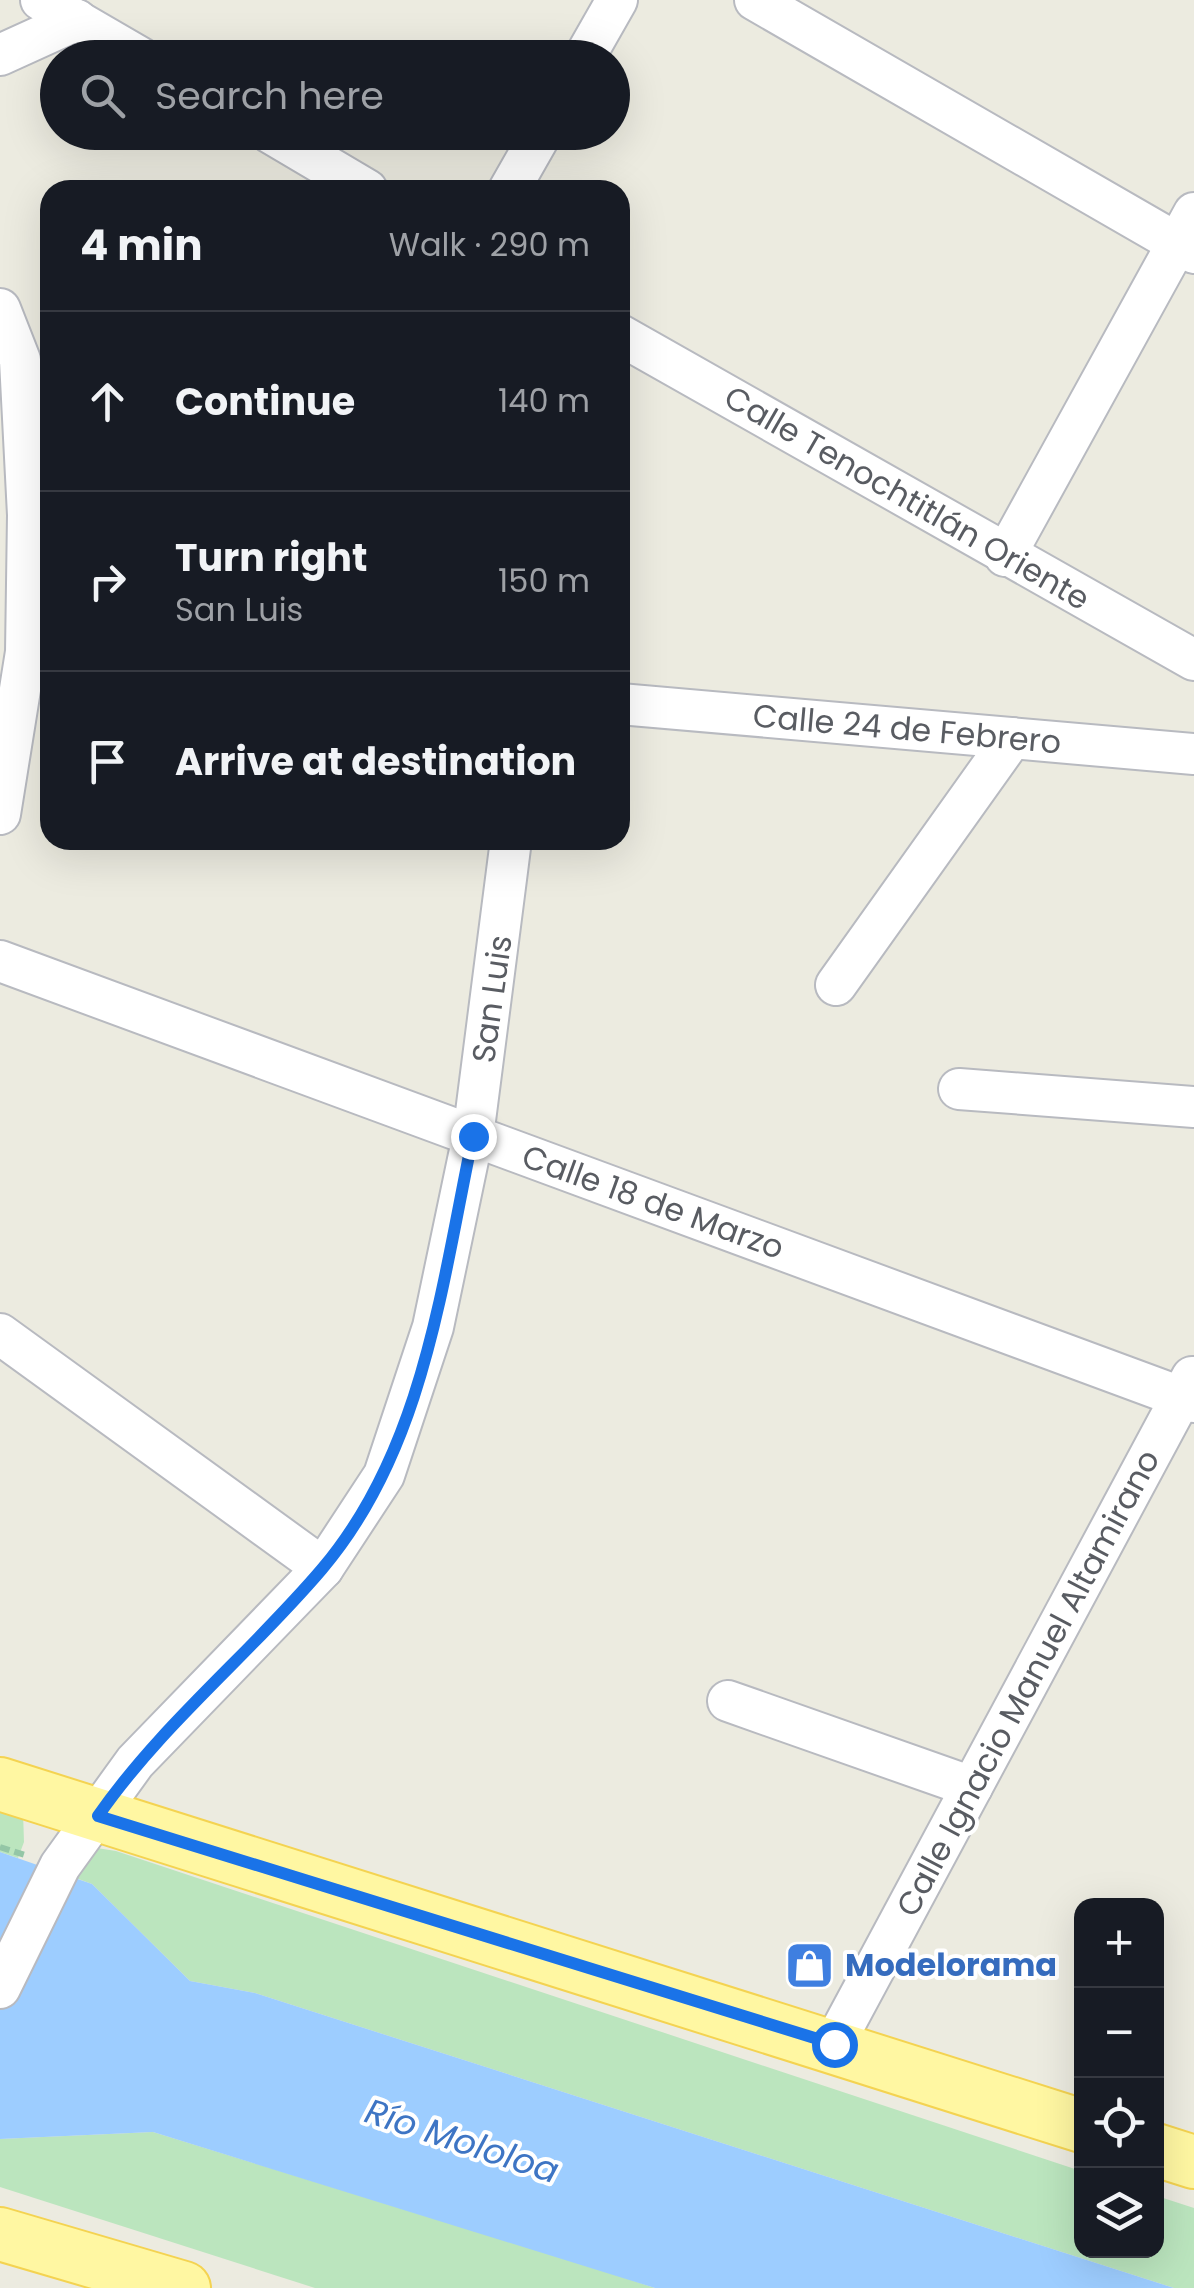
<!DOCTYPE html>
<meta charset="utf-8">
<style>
body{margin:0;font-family:Poppins,sans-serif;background:#242831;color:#f1f3f6}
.controls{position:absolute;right:30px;bottom:30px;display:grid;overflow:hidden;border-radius:20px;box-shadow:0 10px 40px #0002}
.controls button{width:90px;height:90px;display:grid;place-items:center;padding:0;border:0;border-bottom:2px solid #363941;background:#171b24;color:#f1f3f6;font:50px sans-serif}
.stop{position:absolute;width:30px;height:30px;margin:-22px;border:8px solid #1a73e8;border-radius:50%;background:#fff}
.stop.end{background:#1a73e8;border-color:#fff;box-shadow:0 2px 10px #0008}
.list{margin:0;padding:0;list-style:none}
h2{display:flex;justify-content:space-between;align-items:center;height:130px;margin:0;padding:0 40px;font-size:42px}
h2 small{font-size:32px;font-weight:400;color:#9ea1a6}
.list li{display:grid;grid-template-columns:65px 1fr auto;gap:30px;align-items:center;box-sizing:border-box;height:180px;padding:0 40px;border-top:2px solid #363941}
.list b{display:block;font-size:38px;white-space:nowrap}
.list p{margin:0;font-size:32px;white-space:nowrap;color:#9ea1a6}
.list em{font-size:32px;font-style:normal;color:#9ea1a6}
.icon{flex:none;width:55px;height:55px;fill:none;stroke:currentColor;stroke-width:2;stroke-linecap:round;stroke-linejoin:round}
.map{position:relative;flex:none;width:1194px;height:2288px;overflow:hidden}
.search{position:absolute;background:#171b24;box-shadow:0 10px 40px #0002;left:40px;top:40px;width:590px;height:110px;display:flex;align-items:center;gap:25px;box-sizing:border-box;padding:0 35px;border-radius:55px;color:#9ea1a6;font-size:38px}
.panel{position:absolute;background:#171b24;box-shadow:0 10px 40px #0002;left:40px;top:180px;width:590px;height:670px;border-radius:30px}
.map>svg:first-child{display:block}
.green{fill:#bbe5be}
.water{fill:#9dcdff}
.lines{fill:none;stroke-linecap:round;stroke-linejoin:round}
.minor-casing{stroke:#b8bac0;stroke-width:44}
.major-casing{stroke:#f4d351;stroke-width:56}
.path{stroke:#94c6a6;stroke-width:6;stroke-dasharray:10 5;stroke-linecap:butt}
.minor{stroke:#fff;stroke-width:40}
.major{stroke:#fff7a2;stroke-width:52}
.route{stroke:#1a73e8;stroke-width:12}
.labels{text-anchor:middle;stroke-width:8;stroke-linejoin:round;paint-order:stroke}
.street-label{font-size:32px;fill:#595c62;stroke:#fff}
.shop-label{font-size:32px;font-weight:bold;fill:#366cbe;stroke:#fff;text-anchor:start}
.water-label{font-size:35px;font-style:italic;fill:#3e75c4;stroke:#fff}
</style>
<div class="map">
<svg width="1194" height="2288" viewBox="0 0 1194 2288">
<rect width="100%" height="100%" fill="#ecebe0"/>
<g class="green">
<polygon points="0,1805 23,1812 24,1842 18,1858 0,1852"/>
<polygon points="84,1846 116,1851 1081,2171 1082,2250 1156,2250 1157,2196 1194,2208 1194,2288 1174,2288 255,1993 190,1981 92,1884 62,1873"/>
<polygon points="153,2132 601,2270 655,2288 315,2288 0,2187 0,2139"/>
</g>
<polygon class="water" points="0,1852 92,1884 190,1981 255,1993 1174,2288 655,2288 153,2132 0,2139"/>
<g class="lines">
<defs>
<g id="minor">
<polyline points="41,0 141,58"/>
<polyline points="755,0 1194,253"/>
<polyline points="0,55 77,20"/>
<polyline points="584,58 617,0"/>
<polyline points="269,132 367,190"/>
<polyline points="509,190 542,132"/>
<polyline points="0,309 20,360 28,515 26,652 0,814"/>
<polyline points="620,335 1194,660"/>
<polyline points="1005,556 1194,213"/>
<polyline points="620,704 1194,754"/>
<polyline points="0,961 1194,1402"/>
<polyline points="836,985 1012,738"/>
<polyline points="959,1089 1194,1107"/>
<polyline points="0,1334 323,1568"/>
<polyline points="728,1701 972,1787"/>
<polyline points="0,1988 60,1866 135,1762 323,1568 384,1475 433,1327 473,1136 511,840"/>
<polyline points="834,2044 1192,1377"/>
</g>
<g id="major">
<polyline points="0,1784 1082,2126"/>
<polyline points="1156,2150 1194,2162"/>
<polyline points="0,2234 184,2288"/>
</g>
</defs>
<use href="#minor" class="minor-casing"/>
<use href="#major" class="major-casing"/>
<polyline class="path" points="0,1847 25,1855"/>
<use href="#minor" class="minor"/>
<use href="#major" class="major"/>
</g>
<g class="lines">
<path class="route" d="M473,1136C442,1283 424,1449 322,1569C250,1654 162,1724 98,1816L834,2044"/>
</g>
<defs>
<symbol id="shop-square" viewBox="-11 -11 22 22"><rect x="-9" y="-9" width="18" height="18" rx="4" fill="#3f7fe0" stroke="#fff"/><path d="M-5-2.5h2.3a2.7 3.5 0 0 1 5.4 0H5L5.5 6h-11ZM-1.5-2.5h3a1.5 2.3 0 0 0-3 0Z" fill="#fff"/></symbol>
</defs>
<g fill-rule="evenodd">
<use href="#shop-square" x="782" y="1938" width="55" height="55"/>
</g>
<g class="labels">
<g class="street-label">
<text transform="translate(907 498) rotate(30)" y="11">Calle Tenochtitlán Oriente</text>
<text transform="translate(907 729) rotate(5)" y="11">Calle 24 de Febrero</text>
<text transform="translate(492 999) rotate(-82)" y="11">San Luis</text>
<text transform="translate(653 1202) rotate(20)" y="11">Calle 18 de Marzo</text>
<text transform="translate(1028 1683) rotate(-62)" y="11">Calle Ignacio Manuel Altamirano</text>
</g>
<g class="shop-label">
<text x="845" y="1976">Modelorama</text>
</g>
<g class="water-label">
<text transform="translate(462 2141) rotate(18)" y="12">Río Mololoa</text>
</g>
</g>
</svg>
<div class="controls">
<button>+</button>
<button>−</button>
<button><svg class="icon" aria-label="locate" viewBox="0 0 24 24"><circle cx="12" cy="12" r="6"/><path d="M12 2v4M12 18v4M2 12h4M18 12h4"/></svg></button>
<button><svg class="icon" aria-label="layers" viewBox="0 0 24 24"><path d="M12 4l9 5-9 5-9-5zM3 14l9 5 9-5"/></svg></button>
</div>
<div class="stop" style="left:834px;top:2044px"></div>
<div class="stop end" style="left:473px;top:1136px"></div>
<div class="search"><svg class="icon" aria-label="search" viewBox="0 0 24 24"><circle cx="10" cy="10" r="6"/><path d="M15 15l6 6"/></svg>Search here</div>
<section class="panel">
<h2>4 min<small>Walk · 290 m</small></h2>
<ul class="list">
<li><svg class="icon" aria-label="ahead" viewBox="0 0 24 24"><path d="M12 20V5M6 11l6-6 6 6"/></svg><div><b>Continue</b></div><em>140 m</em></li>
<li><svg class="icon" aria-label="right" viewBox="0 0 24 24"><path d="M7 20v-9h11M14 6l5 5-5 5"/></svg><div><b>Turn right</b><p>San Luis</p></div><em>150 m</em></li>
<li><svg class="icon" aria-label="arrive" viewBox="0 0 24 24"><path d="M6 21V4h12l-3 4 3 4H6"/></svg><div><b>Arrive at destination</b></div></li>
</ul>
</section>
</div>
